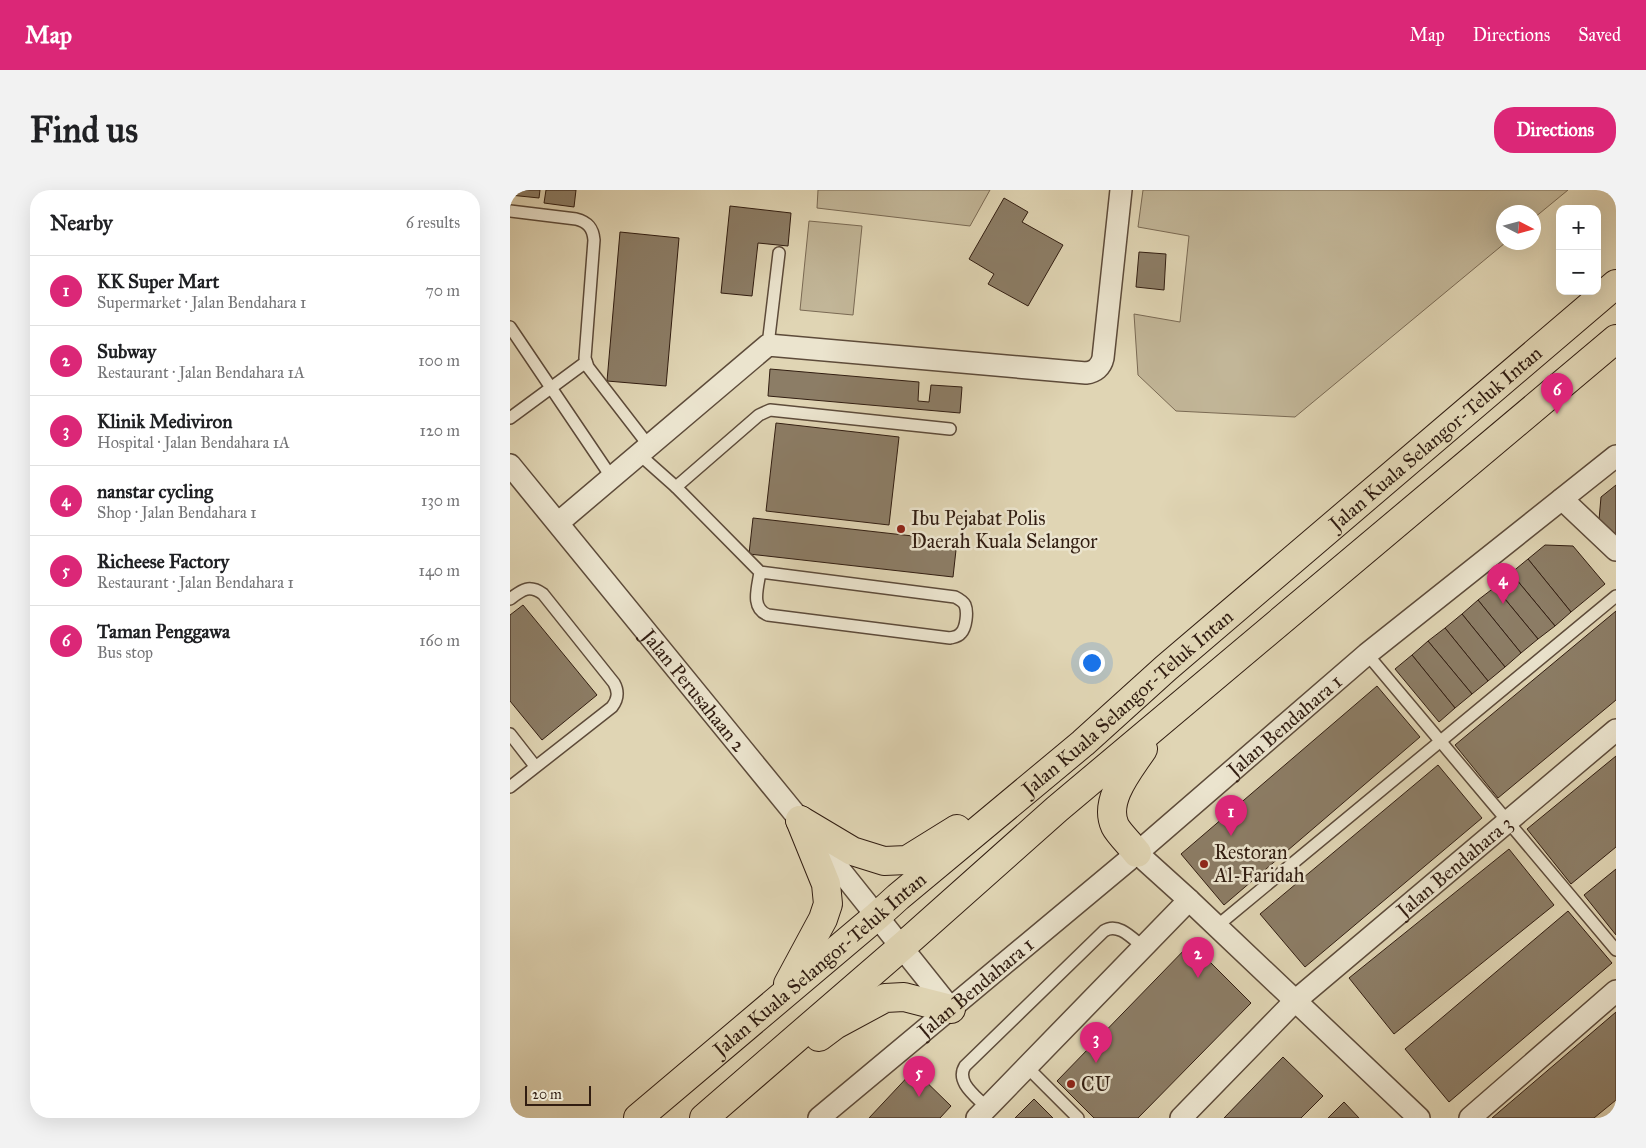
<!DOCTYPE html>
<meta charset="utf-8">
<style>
body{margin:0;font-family:"IM FELL Great Primer",serif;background:#f2f2f2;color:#202124}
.controls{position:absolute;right:15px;top:15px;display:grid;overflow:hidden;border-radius:10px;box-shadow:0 5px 20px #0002}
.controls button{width:45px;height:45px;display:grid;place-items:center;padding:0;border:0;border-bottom:1px solid #e0e0e0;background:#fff;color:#202124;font:25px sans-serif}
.compass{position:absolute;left:986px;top:15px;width:45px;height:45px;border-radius:50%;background:#fff;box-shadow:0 5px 20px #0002;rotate:96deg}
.scale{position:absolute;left:15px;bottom:12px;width:66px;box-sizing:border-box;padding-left:5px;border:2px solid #311d11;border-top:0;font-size:14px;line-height:18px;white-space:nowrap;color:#311d11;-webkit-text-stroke:4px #ebe4ce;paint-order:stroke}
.you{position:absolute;left:581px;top:472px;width:18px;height:18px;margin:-12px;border:4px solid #fff;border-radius:50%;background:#1a73e8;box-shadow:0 0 0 8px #1a73e833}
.badge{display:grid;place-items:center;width:32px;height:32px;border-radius:50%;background:#db2777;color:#fff;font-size:16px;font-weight:700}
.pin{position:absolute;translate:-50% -41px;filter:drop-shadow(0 1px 2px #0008)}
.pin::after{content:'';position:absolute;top:26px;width:18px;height:15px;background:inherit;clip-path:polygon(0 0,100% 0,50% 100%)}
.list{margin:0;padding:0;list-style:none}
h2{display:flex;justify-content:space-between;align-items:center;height:65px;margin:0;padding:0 20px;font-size:21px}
h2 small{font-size:16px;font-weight:400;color:#757577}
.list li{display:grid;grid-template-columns:32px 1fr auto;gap:15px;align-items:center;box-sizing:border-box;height:70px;padding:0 20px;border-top:1px solid #e0e0e0}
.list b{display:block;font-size:19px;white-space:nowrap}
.list p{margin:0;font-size:16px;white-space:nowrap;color:#757577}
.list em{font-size:16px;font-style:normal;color:#757577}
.map{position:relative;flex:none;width:1106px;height:928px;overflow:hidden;border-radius:20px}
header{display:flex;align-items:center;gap:30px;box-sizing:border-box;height:70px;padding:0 25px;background:#db2777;color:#fff}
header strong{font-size:24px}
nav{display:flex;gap:28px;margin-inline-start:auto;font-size:18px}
.intro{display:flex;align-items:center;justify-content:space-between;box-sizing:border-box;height:120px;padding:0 30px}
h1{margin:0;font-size:35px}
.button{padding:12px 22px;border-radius:20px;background:#db2777;color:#fff;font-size:18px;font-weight:700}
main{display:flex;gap:30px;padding:0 30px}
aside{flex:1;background:#fff;border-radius:20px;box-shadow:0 5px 20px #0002}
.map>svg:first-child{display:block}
.green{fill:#c2b698;stroke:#7a6a54}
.building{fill:#8c7d66;stroke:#311d11}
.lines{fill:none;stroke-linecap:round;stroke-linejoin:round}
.lane-casing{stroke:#5d4b3a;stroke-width:14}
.street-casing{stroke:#5d4b3a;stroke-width:24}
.highway-casing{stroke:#311d11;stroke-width:30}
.lane{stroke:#ebe4ce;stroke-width:11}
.street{stroke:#ebe4ce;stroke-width:21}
.highway{stroke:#e0d5b4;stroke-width:28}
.poi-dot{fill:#8f2418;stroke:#ebe4ce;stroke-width:2}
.labels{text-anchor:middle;stroke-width:5;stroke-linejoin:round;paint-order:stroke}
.street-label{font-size:20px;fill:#311d11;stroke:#ebe4ce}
.poi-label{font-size:20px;fill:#311d11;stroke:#ebe4ce;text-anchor:start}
</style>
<header>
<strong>Map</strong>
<nav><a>Map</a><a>Directions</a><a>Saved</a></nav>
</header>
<div class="intro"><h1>Find us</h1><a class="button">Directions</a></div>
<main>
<aside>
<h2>Nearby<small>6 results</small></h2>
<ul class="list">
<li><span class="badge">1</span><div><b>KK Super Mart</b><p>Supermarket · Jalan Bendahara 1</p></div><em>70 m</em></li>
<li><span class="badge">2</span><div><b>Subway</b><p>Restaurant · Jalan Bendahara 1A</p></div><em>100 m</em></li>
<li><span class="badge">3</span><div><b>Klinik Mediviron</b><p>Hospital · Jalan Bendahara 1A</p></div><em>120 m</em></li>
<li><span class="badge">4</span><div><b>nanstar cycling</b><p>Shop · Jalan Bendahara 1</p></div><em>130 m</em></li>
<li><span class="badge">5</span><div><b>Richeese Factory</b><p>Restaurant · Jalan Bendahara 1</p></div><em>140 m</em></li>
<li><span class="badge">6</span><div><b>Taman Penggawa</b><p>Bus stop</p></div><em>160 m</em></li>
</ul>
</aside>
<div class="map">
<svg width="1106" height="928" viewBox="0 0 1106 928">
<rect width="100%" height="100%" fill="#e0d5b4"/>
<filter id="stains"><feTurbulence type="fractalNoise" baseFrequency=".004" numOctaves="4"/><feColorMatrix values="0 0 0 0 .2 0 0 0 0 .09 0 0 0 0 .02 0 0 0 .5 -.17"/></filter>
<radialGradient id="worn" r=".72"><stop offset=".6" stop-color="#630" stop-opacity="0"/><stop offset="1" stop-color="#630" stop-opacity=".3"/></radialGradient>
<g class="green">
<polygon points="308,0 480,0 460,36 307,18"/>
<polygon points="633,0 1058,0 1024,28 1024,22 994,22 994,52 995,53 785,227 666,221 628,185 624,124 670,132 679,46 628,37"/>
<polygon points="299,31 352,36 343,125 290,120"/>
</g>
<g class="building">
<polygon points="0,0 30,0 29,8 0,5"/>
<polygon points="36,0 66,0 64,17 34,13"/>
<polygon points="494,8 518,22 512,32 553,55 518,116 478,94 484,84 459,69"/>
<polygon points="220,16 281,23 278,56 248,53 242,106 211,103"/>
<polygon points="110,42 169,48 156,196 97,191"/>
<polygon points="629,62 656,64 654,100 626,97"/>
<polygon points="260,179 409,192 408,211 419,212 421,195 452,197 450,223 258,206"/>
<polygon points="266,233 389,247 379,335 256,321"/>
<polygon points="1106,295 1106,346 1089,330 1091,307"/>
<polygon points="243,328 447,351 443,387 239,364"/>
<polygon points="1035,355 1063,356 1095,394 1061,422 1018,369"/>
<polygon points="1018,369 1061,422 1045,436 1001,383"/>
<polygon points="1001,383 1045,436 1028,449 985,397"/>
<polygon points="985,397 1028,449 1011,463 968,410"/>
<polygon points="968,410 1011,463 995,477 952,424"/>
<polygon points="13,415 87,505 32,550 0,511 0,425"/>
<polygon points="1106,421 1106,510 988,608 945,555"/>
<polygon points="952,424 995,477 978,491 935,438"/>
<polygon points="935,438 978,491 962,504 918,451"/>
<polygon points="918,451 962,504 945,518 902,465"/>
<polygon points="902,465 945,518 929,532 885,479"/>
<polygon points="867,496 910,547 714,715 671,664"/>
<polygon points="1106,566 1106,657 1061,694 1017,639"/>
<polygon points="928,575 972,628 795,777 750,724"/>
<polygon points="999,659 1044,715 884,844 839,788"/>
<polygon points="1106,679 1106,745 1074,705"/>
<polygon points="1058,721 1102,773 939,912 895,859"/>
<polygon points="681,753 741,813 628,928 584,928 547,891"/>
<polygon points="1106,822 1106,910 1084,928 982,928"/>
<polygon points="773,867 813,906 791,928 714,928"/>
<polygon points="404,880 441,916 430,928 359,928"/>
<polygon points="524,909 543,928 505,928"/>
<polygon points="834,912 849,928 818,928"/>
</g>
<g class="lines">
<defs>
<g id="lane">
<path d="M0,21L66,29C78,32 83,38 84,50L75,168L78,177L139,256"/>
<polyline points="0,137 102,288"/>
<polyline points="258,155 269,63"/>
<polyline points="0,228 76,172"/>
<polyline points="130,265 166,297 249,225 260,220 440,239"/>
<path d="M166,297L250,382L445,407C449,409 453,411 455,415C458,422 456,438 451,443C448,447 444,447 440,448L258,425C240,418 248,397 250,382"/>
<path d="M0,409C12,400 19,394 33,404L104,493C109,502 108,509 102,517L0,597"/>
<polyline points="857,464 1106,760"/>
<polyline points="0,544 25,576"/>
<polyline points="707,736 1106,406"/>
<polyline points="517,877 568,928"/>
<path d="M477,918C466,906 445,892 455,876L594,741C608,732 622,748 633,757"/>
</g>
<g id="street">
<path id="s1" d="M0,275L290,630L441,819"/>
<polyline points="1052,309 1106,360"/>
<path d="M48,333L258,155L576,183C585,182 591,177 593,168L611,0"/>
<polyline points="627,663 679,710 909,928"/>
<path id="s2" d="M309,928L627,663L857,464L1106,266"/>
<polyline points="467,928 679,710"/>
<path id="s3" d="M671,928L785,811L1106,540"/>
<polyline points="960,928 1106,801"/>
</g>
<g id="highway">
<polyline points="290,630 342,661 374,671 397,670 447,639"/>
<path d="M627,663C621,655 609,644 605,636C593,610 620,579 633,559"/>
<polyline points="278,794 313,729 318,714 316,694 290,630"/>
<polyline points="309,847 325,835 375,808 394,807 441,819"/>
<path id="s4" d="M128,928L367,726L388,707L573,553L656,478L1106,94"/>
<polyline points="194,928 402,748 547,619 1106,149"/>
</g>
</defs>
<use href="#lane" class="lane-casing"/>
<use href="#street" class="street-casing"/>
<use href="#highway" class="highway-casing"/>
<use href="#lane" class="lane"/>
<use href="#street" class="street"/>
<use href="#highway" class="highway"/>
</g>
<g class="poi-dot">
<circle cx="391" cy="339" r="5"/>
<circle cx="694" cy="674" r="5"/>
<circle cx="561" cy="894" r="5"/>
</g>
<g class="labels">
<g class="street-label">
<text dy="7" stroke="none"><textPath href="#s4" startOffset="1048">Jalan Kuala Selangor-Teluk Intan</textPath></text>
<text dy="7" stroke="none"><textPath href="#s1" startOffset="291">Jalan Perusahaan 2</textPath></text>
<text dy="7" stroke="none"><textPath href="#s4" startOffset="642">Jalan Kuala Selangor-Teluk Intan</textPath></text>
<text dy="7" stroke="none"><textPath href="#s2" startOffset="609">Jalan Bendahara 1</textPath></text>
<text dy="7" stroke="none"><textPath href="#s3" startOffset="372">Jalan Bendahara 3</textPath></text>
<text dy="7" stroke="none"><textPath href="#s4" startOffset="238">Jalan Kuala Selangor-Teluk Intan</textPath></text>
<text dy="7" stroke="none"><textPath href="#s2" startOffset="204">Jalan Bendahara 1</textPath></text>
</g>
<g class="poi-label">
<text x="401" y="335">Ibu Pejabat Polis<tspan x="401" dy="23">Daerah Kuala Selangor</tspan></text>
<text x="704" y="669">Restoran<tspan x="704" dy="23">Al-Faridah</tspan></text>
<text x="571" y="901">CU</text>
</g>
</g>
<rect width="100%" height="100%" filter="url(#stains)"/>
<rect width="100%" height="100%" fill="url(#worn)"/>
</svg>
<div class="controls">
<button>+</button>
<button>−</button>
</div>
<svg class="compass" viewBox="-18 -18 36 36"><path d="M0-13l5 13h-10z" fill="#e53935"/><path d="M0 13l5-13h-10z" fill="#757577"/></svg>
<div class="scale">20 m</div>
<div class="you"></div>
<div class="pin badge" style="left:721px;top:646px">1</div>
<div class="pin badge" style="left:688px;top:788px">2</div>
<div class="pin badge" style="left:586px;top:873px">3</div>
<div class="pin badge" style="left:993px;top:414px">4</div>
<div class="pin badge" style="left:409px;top:907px">5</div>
<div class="pin badge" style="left:1047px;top:224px">6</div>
</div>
</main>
